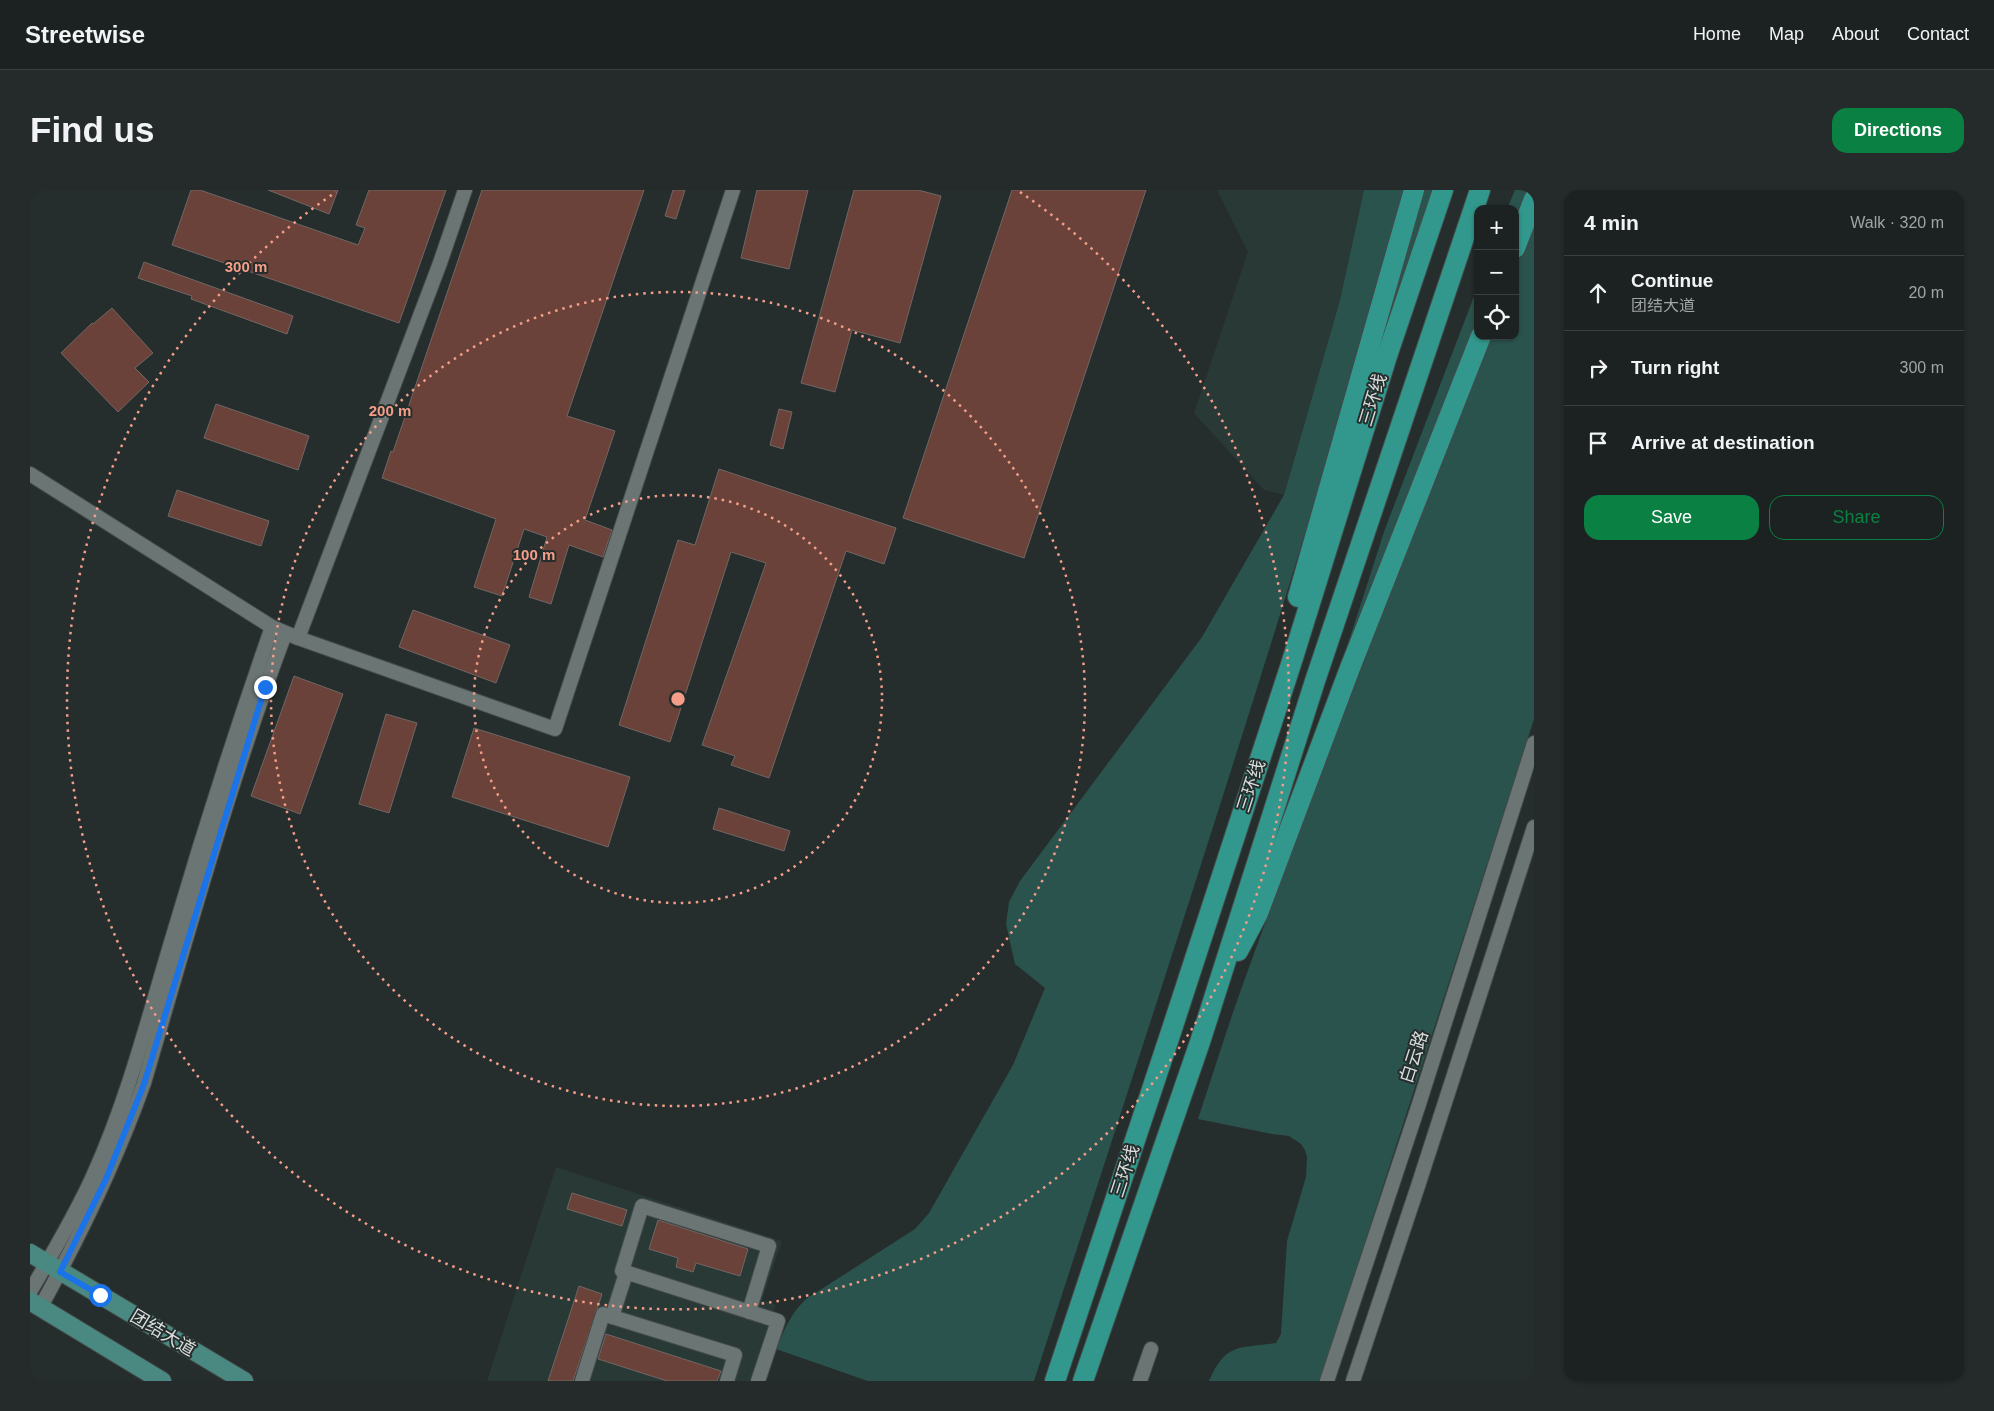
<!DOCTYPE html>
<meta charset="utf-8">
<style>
body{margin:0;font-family:Helvetica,"Noto Sans SC",sans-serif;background:#252a2a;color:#f1f3f6}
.controls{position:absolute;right:15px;top:15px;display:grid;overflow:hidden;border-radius:10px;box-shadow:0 1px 4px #0004}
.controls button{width:45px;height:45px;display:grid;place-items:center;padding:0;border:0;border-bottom:1px solid #3a3f3f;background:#1c2221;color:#f1f3f6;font:25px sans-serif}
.stop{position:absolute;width:15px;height:15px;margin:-11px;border:4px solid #1a73e8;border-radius:50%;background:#fff}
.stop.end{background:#1a73e8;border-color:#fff;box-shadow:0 1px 5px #0008}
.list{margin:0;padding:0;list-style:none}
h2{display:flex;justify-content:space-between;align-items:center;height:65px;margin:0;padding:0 20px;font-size:21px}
h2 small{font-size:16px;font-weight:400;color:#a0a4a5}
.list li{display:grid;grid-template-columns:32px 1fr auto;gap:15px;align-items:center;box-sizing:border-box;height:75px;padding:0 20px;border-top:1px solid #3a3f3f}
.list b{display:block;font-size:19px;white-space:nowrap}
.list p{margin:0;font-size:16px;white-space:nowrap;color:#a0a4a5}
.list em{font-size:16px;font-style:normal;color:#a0a4a5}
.actions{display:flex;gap:10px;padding:15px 20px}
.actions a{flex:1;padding:11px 0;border:1px solid #0b8043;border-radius:15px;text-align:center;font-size:18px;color:#0b8043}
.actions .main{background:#0b8043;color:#fff}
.icon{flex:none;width:28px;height:28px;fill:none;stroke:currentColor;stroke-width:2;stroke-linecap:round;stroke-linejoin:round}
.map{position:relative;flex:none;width:1504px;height:1191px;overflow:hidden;border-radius:15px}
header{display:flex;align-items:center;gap:30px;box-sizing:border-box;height:70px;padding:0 25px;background:#1c2221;border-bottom:1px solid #3a3f3f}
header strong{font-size:24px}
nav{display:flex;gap:28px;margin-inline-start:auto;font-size:18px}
.intro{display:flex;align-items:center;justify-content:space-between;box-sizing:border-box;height:120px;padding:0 30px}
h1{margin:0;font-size:35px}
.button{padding:12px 22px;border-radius:15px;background:#0b8043;color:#fff;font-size:18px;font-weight:700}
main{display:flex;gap:30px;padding:0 30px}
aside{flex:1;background:#1c2221;border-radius:15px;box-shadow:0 1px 4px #0004}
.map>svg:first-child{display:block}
.built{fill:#293936}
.green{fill:#2b534e}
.building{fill:#6b4239;stroke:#706765}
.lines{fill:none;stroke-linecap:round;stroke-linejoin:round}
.minor-casing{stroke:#434a49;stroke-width:16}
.major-casing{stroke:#434a49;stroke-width:20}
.highway-casing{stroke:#434a49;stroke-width:22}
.minor{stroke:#6b7574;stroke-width:14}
.major{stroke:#498982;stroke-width:18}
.highway{stroke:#32978c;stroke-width:20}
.route{stroke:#1a73e8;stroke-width:6}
.ring{fill:none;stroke:#f49e8a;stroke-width:2.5;stroke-dasharray:2.5 5}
.labels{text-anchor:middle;stroke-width:4;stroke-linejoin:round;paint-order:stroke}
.street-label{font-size:18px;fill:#d8dddc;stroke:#252e2c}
.centre{fill:#f49e8a;stroke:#252e2c;stroke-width:2.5}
.ring-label{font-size:15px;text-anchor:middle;font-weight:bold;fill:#f49e8a;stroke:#252e2c;stroke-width:4;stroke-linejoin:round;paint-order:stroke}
</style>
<header>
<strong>Streetwise</strong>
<nav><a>Home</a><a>Map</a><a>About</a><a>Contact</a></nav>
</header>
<div class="intro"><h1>Find us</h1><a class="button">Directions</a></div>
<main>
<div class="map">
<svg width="1504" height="1191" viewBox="0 0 1504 1191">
<rect width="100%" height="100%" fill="#252e2c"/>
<g class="built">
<polygon points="1187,0 1334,0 1310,110 1254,305 1234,300 1164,223 1218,62"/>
<polygon points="526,977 752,1051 732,1110 746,1115 721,1191 457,1191"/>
</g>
<g class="green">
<path d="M1334,0H1377C1263,400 1132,795 1004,1191H838L746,1159C754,1140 761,1123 776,1109L885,1039L899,1023L983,875L1015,798L985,774L976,734L979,712L990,691L1172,447L1254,305L1310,110Z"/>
<polygon points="1394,0 1406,0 1368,112 1347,163"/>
<polygon points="1485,0 1498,0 1485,33 1485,19 1477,19"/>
<path d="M1504,25V529L1290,1191H1179C1196,1152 1209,1159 1246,1153L1251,1144L1257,1051L1276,987L1277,967L1275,960L1271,954L1259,946L1242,944L1168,929C1183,884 1197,838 1213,794C1291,576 1378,362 1459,146H1485V76Z"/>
<polygon points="1448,96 1448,131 1322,462 1316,460 1355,339"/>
</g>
<g class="building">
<polygon points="161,0 170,0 328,55 335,38 326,35 339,0 416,0 369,133 142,55"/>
<polygon points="238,0 308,0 299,24"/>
<polygon points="452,0 614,0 537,226 585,241 555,330 582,340 573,367 539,355 521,414 499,407 517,347 494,339 472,406 444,397 466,329 352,288 361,261 363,262"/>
<polygon points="643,0 655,0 646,29 635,26"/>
<polygon points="727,0 778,0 759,79 711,68"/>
<polygon points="824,0 888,0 911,6 870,153 822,140 805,202 771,193"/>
<polygon points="982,0 1116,0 994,368 873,328"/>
<polygon points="114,72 263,126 257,144 161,109 162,106 108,88"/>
<polygon points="82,118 123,163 105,178 119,192 88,222 31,163 62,133 63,134"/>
<polygon points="186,214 279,246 268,280 174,248"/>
<polygon points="749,219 762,222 753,259 740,255"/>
<polygon points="689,279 866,338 854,374 816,361 739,588 701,575 705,566 672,555 736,373 701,362 640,552 589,535 648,350 665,355"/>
<polygon points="147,300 239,331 231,356 138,326"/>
<polygon points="383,420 480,455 466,493 369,457"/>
<polygon points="264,486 313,504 270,624 221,606"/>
<polygon points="356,524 387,533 359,623 329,614"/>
<polygon points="444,538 600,587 578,657 422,607"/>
<polygon points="689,618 760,641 754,661 683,639"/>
<polygon points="542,1003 597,1020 592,1036 537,1019"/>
<polygon points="628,1030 718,1059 710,1086 666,1073 663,1082 646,1077 648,1068 619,1059"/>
<polygon points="549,1096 572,1104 543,1191 518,1191"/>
<polygon points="576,1144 691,1181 687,1191 637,1191 568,1169"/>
</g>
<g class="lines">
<defs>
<g id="minor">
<polyline points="0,284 242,437 268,448 525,539 703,0"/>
<polyline points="268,448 410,73 435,0"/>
<path d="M0,1102C22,1064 45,1026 63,986C99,907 120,821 145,739C175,637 207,537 242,437"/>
<path d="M10,1118C50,1046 86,971 114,893C158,743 200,590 255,444"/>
<polyline points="719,1122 739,1056 612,1016 592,1081 748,1131 728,1191"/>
<polyline points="582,1127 596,1083"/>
<polyline points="552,1191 573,1124 705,1165 697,1191"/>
<polyline points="1110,1191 1121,1159"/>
<polyline points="1297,1191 1388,917 1504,553"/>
<polyline points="1323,1191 1388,996 1504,637"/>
</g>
<g id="major">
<polyline points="0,1063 214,1191"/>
<polyline points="0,1111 132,1191"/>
</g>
<g id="highway">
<polyline points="1485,58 1504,9"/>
<path d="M1268,407C1307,271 1345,136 1384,0"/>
<polyline points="1208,761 1228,723 1320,478 1451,146"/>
<polyline points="1025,1191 1141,842 1262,471 1357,166 1413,0"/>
<polyline points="1053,1191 1170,852 1285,491 1450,0"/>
</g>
</defs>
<use href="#minor" class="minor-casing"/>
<use href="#major" class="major-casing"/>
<use href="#highway" class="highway-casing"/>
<use href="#minor" class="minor"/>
<use href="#major" class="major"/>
<use href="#highway" class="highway"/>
</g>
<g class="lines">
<polyline class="route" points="70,1105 30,1082 76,989 114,894 235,497"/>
</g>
<g class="ring">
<circle cx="648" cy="509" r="204"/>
<circle cx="648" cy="509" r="407"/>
<path d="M990 2A611 611 0 1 1 306 2"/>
</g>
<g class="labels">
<g class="street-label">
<text transform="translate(1343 210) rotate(-73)" y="6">三环线</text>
<text transform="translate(1221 596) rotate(-72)" y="6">三环线</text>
<text transform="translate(1384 867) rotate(-72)" y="6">白云路</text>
<text transform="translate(1095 981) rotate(-72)" y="6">三环线</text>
<text transform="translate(133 1143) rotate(31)" y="6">团结大道</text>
</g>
</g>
<circle cx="648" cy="509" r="8" class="centre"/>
<g class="ring-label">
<text x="216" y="82">300 m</text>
<text x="360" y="226">200 m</text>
<text x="504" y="370">100 m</text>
</g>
</svg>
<div class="controls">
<button>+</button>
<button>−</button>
<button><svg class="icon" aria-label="locate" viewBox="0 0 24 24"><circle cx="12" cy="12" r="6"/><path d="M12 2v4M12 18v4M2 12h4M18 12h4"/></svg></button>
</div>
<div class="stop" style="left:70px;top:1105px"></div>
<div class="stop end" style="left:235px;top:497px"></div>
</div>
<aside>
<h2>4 min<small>Walk · 320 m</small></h2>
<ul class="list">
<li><svg class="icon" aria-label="ahead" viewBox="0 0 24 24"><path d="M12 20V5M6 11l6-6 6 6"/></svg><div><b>Continue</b><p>团结大道</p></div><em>20 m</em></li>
<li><svg class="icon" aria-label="right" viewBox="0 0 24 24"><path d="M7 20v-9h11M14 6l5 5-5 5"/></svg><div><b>Turn right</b></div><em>300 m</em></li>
<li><svg class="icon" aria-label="arrive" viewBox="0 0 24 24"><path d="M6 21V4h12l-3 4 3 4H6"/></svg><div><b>Arrive at destination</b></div></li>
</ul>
<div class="actions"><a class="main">Save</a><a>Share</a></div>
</aside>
</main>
